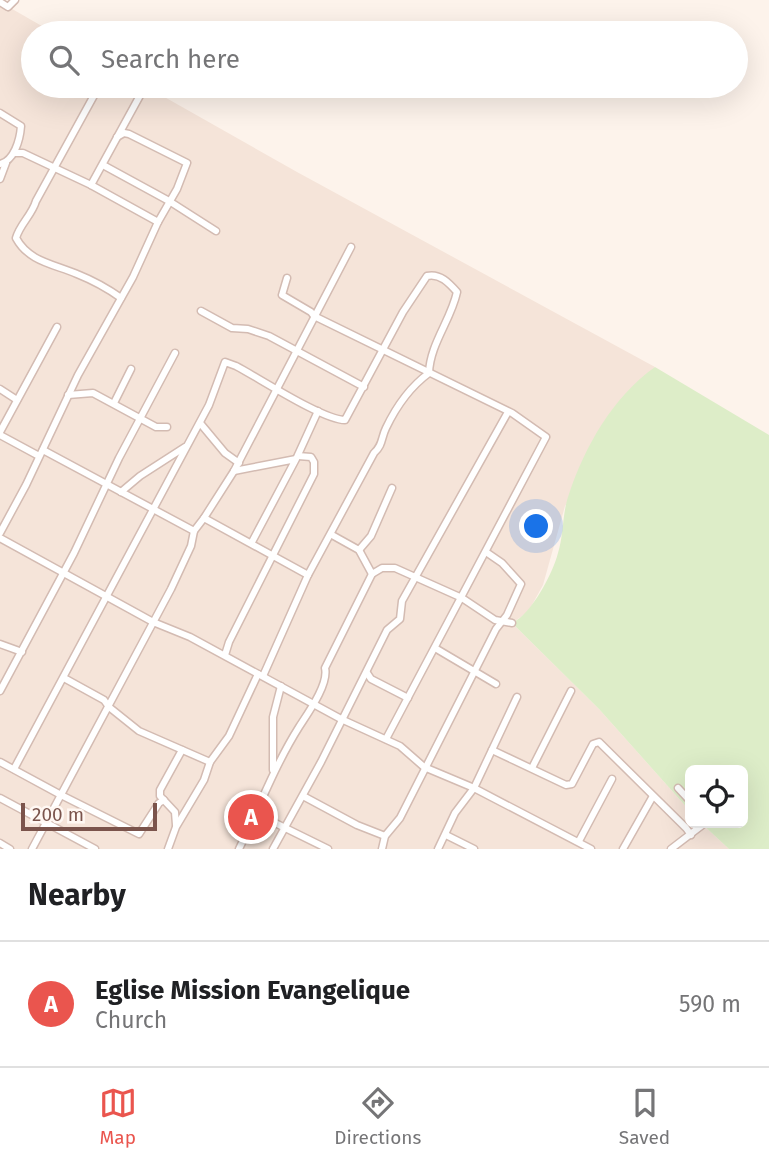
<!DOCTYPE html>
<style>
body{margin:0;font-family:"Fira Sans",sans-serif;background:#f2f2f2;color:#202124}
.controls{position:absolute;right:21px;bottom:21px;display:grid;overflow:hidden;border-radius:10px;box-shadow:0 7px 28px #0002}
.controls button{width:63px;height:63px;display:grid;place-items:center;padding:0;border:0;border-bottom:2px solid #e0e0e0;background:#fff;color:#202124;font:35px sans-serif}
.scale{position:absolute;left:21px;bottom:18px;width:136px;box-sizing:border-box;padding-left:7px;border:4px solid #7b544c;border-top:0;font-size:19px;line-height:24px;white-space:nowrap;color:#7b544c;-webkit-text-stroke:5px #fff8f3;paint-order:stroke}
.you{position:absolute;left:537px;top:527px;width:24px;height:24px;margin:-18px;border:5px solid #fff;border-radius:50%;background:#1a73e8;box-shadow:0 0 0 10px #1a73e833}
.badge{display:grid;place-items:center;width:46px;height:46px;border-radius:50%;background:#ea554e;color:#fff;font-size:23px;font-weight:700}
.pin{position:absolute;translate:-50% -50%;border:4px solid #fff;box-shadow:0 2px 7px #0006}
.list{margin:0;padding:0;list-style:none}
h2{display:flex;justify-content:space-between;align-items:center;height:91px;margin:0;padding:0 28px;font-size:30px}
h2 small{font-size:23px;font-weight:400;color:#757577}
.list li{display:grid;grid-template-columns:46px 1fr auto;gap:21px;align-items:center;box-sizing:border-box;height:126px;padding:0 28px;border-top:2px solid #e0e0e0}
.list b{display:block;font-size:26px;white-space:nowrap}
.list p{margin:0;font-size:23px;white-space:nowrap;color:#757577}
.list em{font-size:23px;font-style:normal;color:#757577}
.icon{flex:none;width:38px;height:38px;fill:none;stroke:currentColor;stroke-width:2;stroke-linecap:round;stroke-linejoin:round}
.map{position:relative;flex:none;width:769px;height:849px;overflow:hidden}
.search{position:absolute;background:#fff;box-shadow:0 7px 28px #0002;left:21px;right:21px;top:21px;height:77px;display:flex;align-items:center;gap:18px;box-sizing:border-box;padding:0 24px;border-radius:38px;color:#757577;font-size:26px}
.sheet{height:217px;background:#fff}
nav{display:flex;justify-content:space-around;align-items:center;box-sizing:border-box;height:98px;border-top:2px solid #e0e0e0;background:#fff;font-size:19px;color:#757577}
nav a{display:grid;justify-items:center;gap:4px}
nav .on{color:#ea554e}
.map>svg:first-child{display:block}
.residential{fill:#f5e4d9}
.green{fill:#ddedc8}
.lines{fill:none;stroke-linecap:round;stroke-linejoin:round}
.minor-casing{stroke:#d3bbb2;stroke-width:9}
.minor{stroke:#fff;stroke-width:6}
</style>
<div class="map">
<svg width="769" height="849" viewBox="0 0 769 849">
<rect width="100%" height="100%" fill="#fdf3eb"/>
<polygon class="residential" points="0,2 54,33 33,33 33,86 145,86 297,172 655,367 565,506 543,585 528,612 512,623 599,709 690,811 690,823 701,823 729,849 0,849"/>
<path class="green" d="M655,367L769,435V849H729L701,823H743V770H690V811L599,709L512,623C531,615 553,573 558,553C564,534 562,513 569,494C585,446 613,397 655,367Z"/>
<g class="lines">
<defs>
<g id="minor">
<polyline points="0,2 8,7 15,0"/>
<path d="M97,90L36,201C32,215 20,224 16,238C29,262 54,264 77,274C92,280 107,288 121,298"/>
<path d="M0,113L21,126C20,140 14,161 0,164"/>
<polyline points="14,153 23,153 91,185 158,222"/>
<polyline points="103,165 169,201 216,231"/>
<polyline points="0,179 6,163"/>
<polyline points="91,185 143,90"/>
<polyline points="287,278 282,295 311,312 314,316 512,413 546,437 386,739"/>
<polyline points="201,311 232,328 248,329 269,336 364,387"/>
<polyline points="0,389 17,400"/>
<polyline points="68,395 93,393 156,427 167,427"/>
<polyline points="114,403 131,369"/>
<polyline points="200,423 225,453 239,463"/>
<polyline points="0,432 57,327"/>
<polyline points="0,435 39,456"/>
<polyline points="43,450 194,531"/>
<polyline points="297,457 318,411"/>
<polyline points="234,471 296,459 252,542"/>
<polyline points="121,492 140,476 185,447"/>
<polyline points="204,518 234,471 351,247"/>
<polyline points="0,533 26,485 78,375 133,277 158,222 177,189 187,163 129,134 124,133 117,137"/>
<polyline points="332,535 359,550 372,574 382,568 395,568 462,598 495,620 512,623"/>
<polyline points="0,538 153,622 190,637 341,719 400,746 424,767 474,788 591,849"/>
<polyline points="359,550 371,536 392,488"/>
<polyline points="0,644 22,652"/>
<polyline points="435,648 496,684"/>
<polyline points="225,655 229,642 314,474 314,462 311,457 298,456"/>
<polyline points="367,673 371,679 408,698"/>
<polyline points="64,678 104,700 109,707 139,731 210,762"/>
<polyline points="0,691 74,553 119,458 175,353"/>
<polyline points="492,750 566,785 572,784 593,744 599,742 686,828 691,835"/>
<polyline points="0,762 61,795 139,834 159,803 164,800"/>
<polyline points="532,768 571,691"/>
<path d="M14,769L209,405L225,362L236,366C259,378 323,420 345,420L403,312L427,276C440,273 449,283 457,292C451,320 430,344 429,373C410,387 396,407 386,428C381,438 383,445 374,453L308,575L263,676"/>
<polyline points="273,770 273,717 281,686"/>
<polyline points="678,788 690,801"/>
<polyline points="303,796 357,825 385,836"/>
<polyline points="0,798 95,849"/>
<polyline points="260,805 262,815 267,819 328,849"/>
<polyline points="176,825 175,812 160,796 160,790 182,750"/>
<polyline points="446,835 474,849"/>
<polyline points="579,841 612,779"/>
<polyline points="0,843 10,849"/>
<polyline points="32,849 171,589 191,546 194,531 204,518 308,575"/>
<polyline points="168,849 176,827 204,780 210,762 229,736 258,674"/>
<path d="M239,849C259,808 275,765 299,727C308,713 329,684 325,668L372,574"/>
<polyline points="273,849 321,762 387,630 400,619 402,601 508,412"/>
<polyline points="382,849 385,836 400,818 496,629 507,615 521,584 502,563 486,552"/>
<polyline points="438,849 455,813 474,788 517,697"/>
<polyline points="623,849 653,796"/>
<polyline points="671,849 705,823"/>
</g>
</defs>
<use href="#minor" class="minor-casing"/>
<use href="#minor" class="minor"/>
</g>
</svg>
<div class="controls">
<button><svg class="icon" aria-label="locate" viewBox="0 0 24 24"><circle cx="12" cy="12" r="6"/><path d="M12 2v4M12 18v4M2 12h4M18 12h4"/></svg></button>
</div>
<div class="scale">200 m</div>
<div class="you"></div>
<div class="pin badge" style="left:251px;top:817px">A</div>
<div class="search"><svg class="icon" aria-label="search" viewBox="0 0 24 24"><circle cx="10" cy="10" r="6"/><path d="M15 15l6 6"/></svg>Search here</div>
</div>
<section class="sheet">
<h2>Nearby<small></small></h2>
<ul class="list">
<li><span class="badge">A</span><div><b>Eglise Mission Evangelique</b><p>Church</p></div><em>590 m</em></li>
</ul>
</section>
<nav>
<a class="on"><svg class="icon" aria-label="map" viewBox="0 0 24 24"><path d="M3 6l6-2 6 2 6-2v14l-6 2-6-2-6 2zM9 4v14M15 6v14"/></svg>Map</a>
<a><svg class="icon" aria-label="directions" viewBox="0 0 24 24"><path d="M12 3l9 9-9 9-9-9zM9 14v-3h6M13 9l2 2-2 2"/></svg>Directions</a>
<a><svg class="icon" aria-label="saved" viewBox="0 0 24 24"><path d="M7 4h10v16l-5-4-5 4z"/></svg>Saved</a>
</nav>
